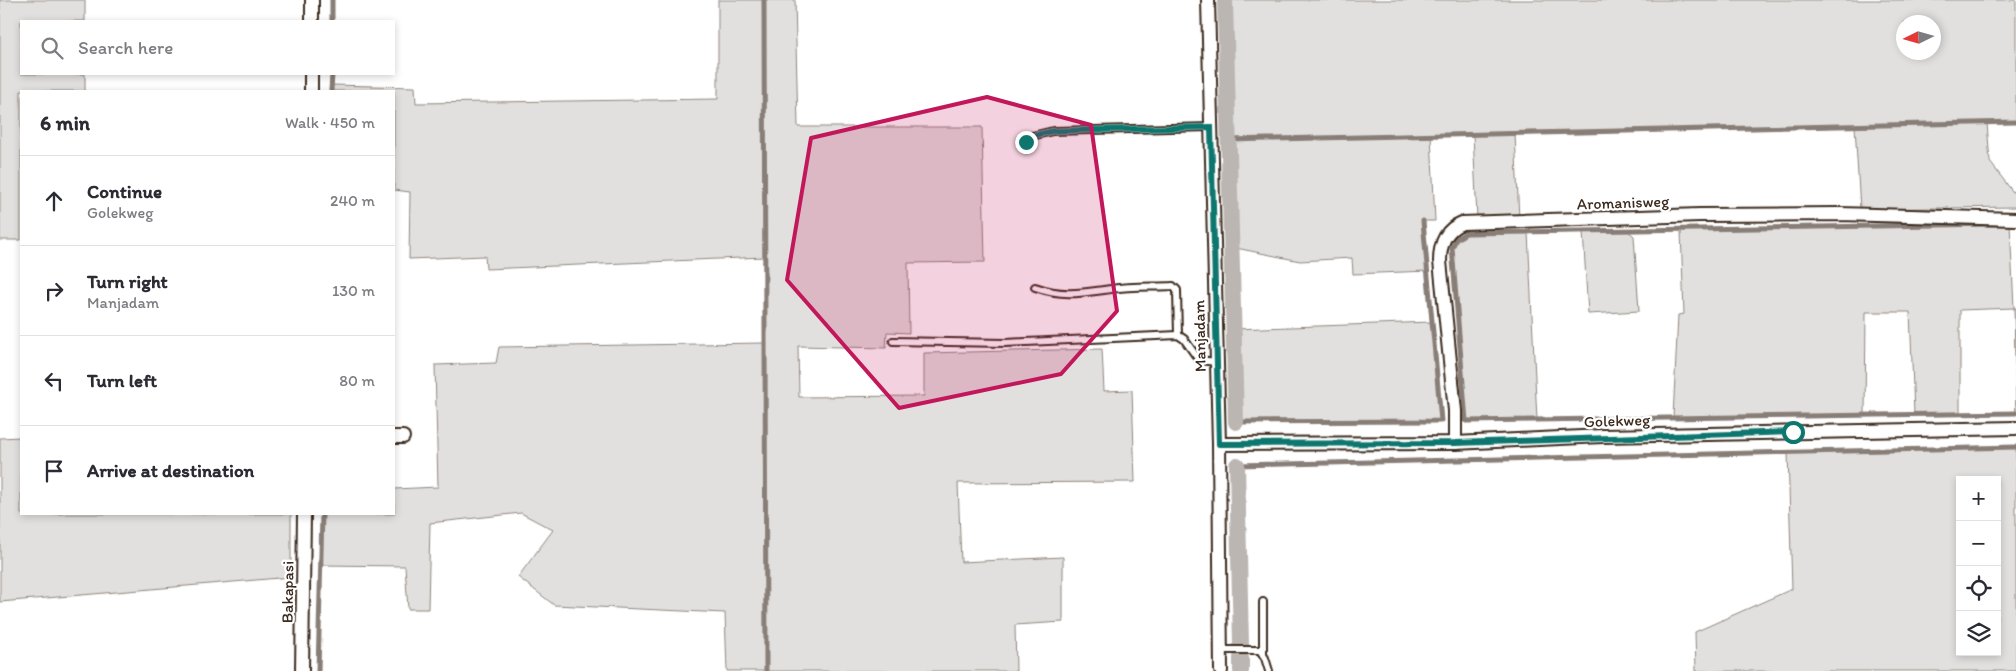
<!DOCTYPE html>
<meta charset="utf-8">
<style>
body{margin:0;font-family:Itim,sans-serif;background:#f2f2f3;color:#2b2b33}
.controls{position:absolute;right:15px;bottom:15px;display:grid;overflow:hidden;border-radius:0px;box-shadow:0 2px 8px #0003}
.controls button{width:45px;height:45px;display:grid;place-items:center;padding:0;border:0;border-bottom:1px solid #e1e1e2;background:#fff;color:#2b2b33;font:25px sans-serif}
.compass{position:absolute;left:1896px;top:15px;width:45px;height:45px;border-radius:50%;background:#fff;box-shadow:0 2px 8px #0003;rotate:265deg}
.stop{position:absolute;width:15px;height:15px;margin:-11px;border:4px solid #0f766e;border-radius:50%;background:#fff}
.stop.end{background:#0f766e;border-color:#fff;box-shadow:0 1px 5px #0008}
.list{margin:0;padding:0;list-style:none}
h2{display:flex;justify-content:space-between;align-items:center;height:65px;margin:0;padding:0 20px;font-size:21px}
h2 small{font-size:16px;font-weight:400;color:#7c7c81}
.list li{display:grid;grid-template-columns:32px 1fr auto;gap:15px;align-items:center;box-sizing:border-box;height:90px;padding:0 20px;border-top:1px solid #e1e1e2}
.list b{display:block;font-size:19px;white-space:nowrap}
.list p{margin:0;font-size:16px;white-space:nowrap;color:#7c7c81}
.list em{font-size:16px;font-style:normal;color:#7c7c81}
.icon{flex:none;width:28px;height:28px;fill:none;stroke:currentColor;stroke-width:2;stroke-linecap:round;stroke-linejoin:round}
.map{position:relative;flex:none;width:2016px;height:671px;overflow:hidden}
.search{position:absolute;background:#fff;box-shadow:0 2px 8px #0003;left:20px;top:20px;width:375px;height:55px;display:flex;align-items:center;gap:12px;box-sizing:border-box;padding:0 18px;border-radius:0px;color:#7c7c81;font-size:19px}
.panel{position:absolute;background:#fff;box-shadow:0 2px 8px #0003;left:20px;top:90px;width:375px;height:425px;border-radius:0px}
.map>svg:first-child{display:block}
.green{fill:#e2e0de;stroke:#8e857e;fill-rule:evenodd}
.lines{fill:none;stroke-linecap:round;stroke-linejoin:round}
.stream{stroke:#887e77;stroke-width:5}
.canal{stroke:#bcb6b3;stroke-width:16}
.service-casing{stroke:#3b2a1e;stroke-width:10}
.minor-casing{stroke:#3b2a1e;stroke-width:16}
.service{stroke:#fff;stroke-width:6}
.minor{stroke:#fff;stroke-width:12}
.route{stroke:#0f766e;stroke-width:6}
.marked{fill:#c2185b;fill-opacity:0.2;stroke:#c2185b;stroke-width:4;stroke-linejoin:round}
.labels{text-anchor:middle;stroke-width:4.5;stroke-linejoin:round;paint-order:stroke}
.street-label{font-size:16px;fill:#3b2a1e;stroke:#fff}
</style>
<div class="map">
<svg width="2016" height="671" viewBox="0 0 2016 671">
<rect width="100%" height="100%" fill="#fff"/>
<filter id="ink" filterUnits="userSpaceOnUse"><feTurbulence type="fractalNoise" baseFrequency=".02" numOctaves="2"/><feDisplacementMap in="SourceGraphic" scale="10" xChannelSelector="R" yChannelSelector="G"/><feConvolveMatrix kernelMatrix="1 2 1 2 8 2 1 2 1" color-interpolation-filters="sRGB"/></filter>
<g filter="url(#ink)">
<g class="green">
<polygon points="0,0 85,0 85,21 21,21 21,74 85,74 85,91 21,91 21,240 0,240"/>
<polygon points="718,0 795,0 798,127 982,127 985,262 908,263 909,333 887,332 886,348 798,346 799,397 924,396 924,353 1102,349 1104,391 1132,390 1135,482 958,483 961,562 1063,557 1063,622 1015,625 1016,671 727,671 725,613 554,605 518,577 553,530 521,513 430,523 428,609 408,609 405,566 321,565 322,514 394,514 394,489 438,487 435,365 496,363 499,347 765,343 764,257 486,269 485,256 409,259 410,192 394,190 394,91 331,91 332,85 415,87 416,103 718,99"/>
<path d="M1225,0H2016V122L1987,123L1990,162L2016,196V207L1860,209L1855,126L1515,134L1519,219L1477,218L1473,135H1431L1435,221H1423L1428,271L1353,274L1352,258L1300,261L1231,247ZM1904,22H1934V52H1904Z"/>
<polygon points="2010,224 2014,308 2016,308 2016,413 2014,308 1960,310 1960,413 1914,414 1910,312 1866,312 1865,415 1673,418 1678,315 1684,314 1681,230"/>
<polygon points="1583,231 1628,231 1634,236 1639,311 1588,314"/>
<polygon points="1528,232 1537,420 1466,421 1452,248 1456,239 1466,233"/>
<polygon points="1432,322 1441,421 1236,422 1234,329"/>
<polygon points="21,437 21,514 291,514 291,577 0,602 0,438"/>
<path d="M2016,447V671H1696L1695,632L1792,589L1788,453ZM1960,480H1997V652H1960Z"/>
</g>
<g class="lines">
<g class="stream">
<polyline points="764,0 766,671"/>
<polyline points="332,21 332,0"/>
<polyline points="331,91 332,74"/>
<polyline points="1228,140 2016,122"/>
<polyline points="1996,224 1466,233 1456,239 1452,248 1466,421 2016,413"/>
<polyline points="1236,422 1441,421 1423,221"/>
<polyline points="1237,465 2016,447"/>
<polyline points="318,671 322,514"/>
</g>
<g class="canal">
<polyline points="1225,0 1236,422"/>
<polyline points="1237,465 1241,644"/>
<polyline points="1241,658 1241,671"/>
</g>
<defs>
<g id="service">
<polyline points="1026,142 1032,136 1053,131 1211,127"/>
<path d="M1035,287C1064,297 1081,293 1111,289C1131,286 1152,287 1173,286L1177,290L1178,335"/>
<polyline points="893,341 1005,343 1178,335 1184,339 1199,360 1216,362"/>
<polyline points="1263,602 1263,654"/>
<polyline points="1221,650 1260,650 1265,658 1269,671"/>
</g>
<g id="minor">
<polyline points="1208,0 1219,444 1221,671"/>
<polyline points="312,21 312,0"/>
<polyline points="311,91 311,74"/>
<polyline points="394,437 403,437"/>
<path d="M1455,443V411L1440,261C1440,244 1445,230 1462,223L1700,215L1840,214L2016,219"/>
<polyline points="1219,444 1455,443 1603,436 2016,428"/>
<polyline points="302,671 304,514"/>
</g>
</defs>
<use href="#service" class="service-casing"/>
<use href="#minor" class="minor-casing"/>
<use href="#service" class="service"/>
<use href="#minor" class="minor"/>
</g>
</g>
<g class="lines" filter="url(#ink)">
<polyline class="route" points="1026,142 1032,136 1053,131 1211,127 1219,444 1455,443 1793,432"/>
</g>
<path class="marked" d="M987,97L1091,125L1117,311L1061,374L899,408L787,280L811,138Z"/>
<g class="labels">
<g class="street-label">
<text transform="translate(1623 202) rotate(-2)" y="6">Aromanisweg</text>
<text transform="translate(1199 336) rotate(-91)" y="6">Manjadam</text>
<text transform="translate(1617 420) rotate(-2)" y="6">Golekweg</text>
<text transform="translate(287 592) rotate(-89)" y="6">Bakapasi</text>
</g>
</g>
</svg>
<div class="controls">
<button>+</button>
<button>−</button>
<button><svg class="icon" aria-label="locate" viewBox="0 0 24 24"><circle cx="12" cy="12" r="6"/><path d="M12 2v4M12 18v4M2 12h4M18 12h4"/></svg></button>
<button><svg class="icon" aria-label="layers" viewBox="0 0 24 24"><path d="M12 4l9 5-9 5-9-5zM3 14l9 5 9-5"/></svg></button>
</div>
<svg class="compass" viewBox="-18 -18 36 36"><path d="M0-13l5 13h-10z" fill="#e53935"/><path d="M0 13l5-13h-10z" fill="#7c7c81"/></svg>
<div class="stop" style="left:1793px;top:432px"></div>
<div class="stop end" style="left:1026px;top:142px"></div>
<div class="search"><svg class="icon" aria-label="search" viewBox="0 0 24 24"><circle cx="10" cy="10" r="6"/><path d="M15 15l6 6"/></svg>Search here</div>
<section class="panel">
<h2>6 min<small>Walk · 450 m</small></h2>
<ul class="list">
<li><svg class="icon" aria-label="ahead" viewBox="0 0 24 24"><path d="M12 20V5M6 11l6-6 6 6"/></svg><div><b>Continue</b><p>Golekweg</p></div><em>240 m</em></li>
<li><svg class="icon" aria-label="right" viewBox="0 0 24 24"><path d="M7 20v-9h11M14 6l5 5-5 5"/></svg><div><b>Turn right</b><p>Manjadam</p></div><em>130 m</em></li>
<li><svg class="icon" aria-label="left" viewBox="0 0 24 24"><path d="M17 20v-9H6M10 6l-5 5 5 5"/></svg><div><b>Turn left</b></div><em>80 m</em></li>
<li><svg class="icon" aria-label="arrive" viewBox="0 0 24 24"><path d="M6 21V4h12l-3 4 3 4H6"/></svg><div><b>Arrive at destination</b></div></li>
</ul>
</section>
</div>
